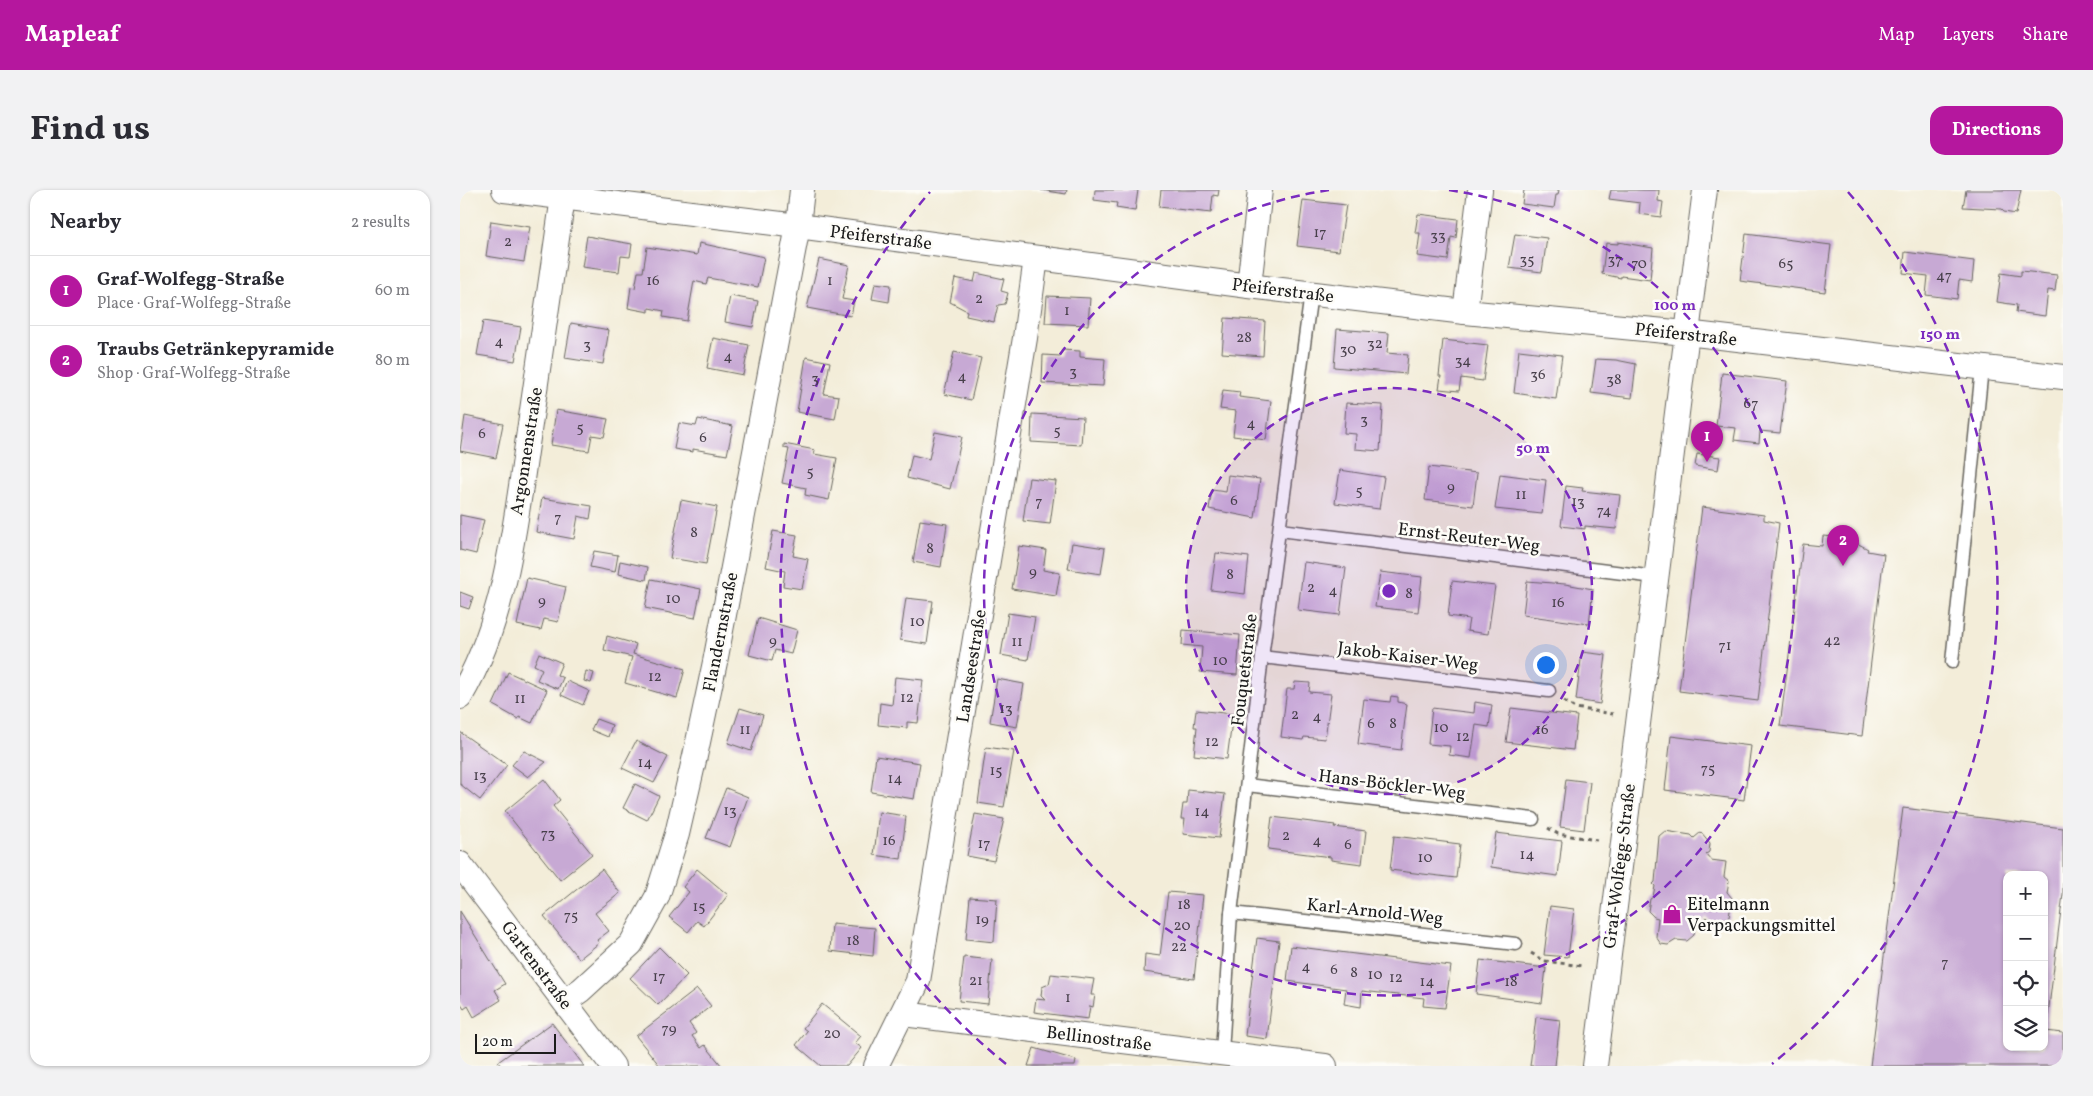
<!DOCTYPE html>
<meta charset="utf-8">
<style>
body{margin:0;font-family:Vollkorn,serif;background:#f2f2f3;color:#2b2b33}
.controls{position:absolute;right:15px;bottom:15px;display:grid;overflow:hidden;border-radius:10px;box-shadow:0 1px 4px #0004}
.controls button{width:45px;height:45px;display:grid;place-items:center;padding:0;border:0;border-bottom:1px solid #e1e1e2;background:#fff;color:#2b2b33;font:25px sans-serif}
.scale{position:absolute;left:15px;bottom:12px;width:81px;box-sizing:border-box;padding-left:5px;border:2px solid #1c1c1c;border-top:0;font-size:14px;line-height:18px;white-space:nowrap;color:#1c1c1c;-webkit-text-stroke:4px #fdfcf7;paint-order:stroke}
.you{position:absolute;left:1085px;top:474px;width:18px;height:18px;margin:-12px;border:4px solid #fff;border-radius:50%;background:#1a73e8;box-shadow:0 0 0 8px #1a73e833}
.badge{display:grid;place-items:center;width:32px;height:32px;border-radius:50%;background:#b5179e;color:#fff;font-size:16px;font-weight:700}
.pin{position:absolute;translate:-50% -41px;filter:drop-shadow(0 1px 2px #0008)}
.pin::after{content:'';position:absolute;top:26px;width:18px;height:15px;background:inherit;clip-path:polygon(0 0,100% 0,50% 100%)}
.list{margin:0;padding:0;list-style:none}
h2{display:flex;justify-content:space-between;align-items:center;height:65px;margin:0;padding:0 20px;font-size:21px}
h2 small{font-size:16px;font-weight:400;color:#7c7c81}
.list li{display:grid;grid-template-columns:32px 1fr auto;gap:15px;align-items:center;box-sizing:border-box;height:70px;padding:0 20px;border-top:1px solid #e1e1e2}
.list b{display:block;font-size:19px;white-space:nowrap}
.list p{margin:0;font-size:16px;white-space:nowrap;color:#7c7c81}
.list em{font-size:16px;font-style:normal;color:#7c7c81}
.icon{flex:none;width:28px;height:28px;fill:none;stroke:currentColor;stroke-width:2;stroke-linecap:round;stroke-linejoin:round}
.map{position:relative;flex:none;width:1603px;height:876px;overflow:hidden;border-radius:15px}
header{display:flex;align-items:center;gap:30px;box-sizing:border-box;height:70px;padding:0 25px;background:#b5179e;color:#fff}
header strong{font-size:24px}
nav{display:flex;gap:28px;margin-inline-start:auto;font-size:18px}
.intro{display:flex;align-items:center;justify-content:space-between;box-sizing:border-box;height:120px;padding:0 30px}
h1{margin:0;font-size:35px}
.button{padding:12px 22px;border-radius:15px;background:#b5179e;color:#fff;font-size:18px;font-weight:700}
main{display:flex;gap:30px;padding:0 30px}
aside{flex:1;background:#fff;border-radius:15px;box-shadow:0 1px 4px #0004}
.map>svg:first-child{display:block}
.building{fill:#c7a9d4;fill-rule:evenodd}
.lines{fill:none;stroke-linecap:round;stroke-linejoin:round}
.service-casing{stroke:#67655e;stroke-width:15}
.minor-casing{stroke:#67655e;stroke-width:26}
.path{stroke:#67655e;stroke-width:3;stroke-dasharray:4 4;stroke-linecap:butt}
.service{stroke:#fff;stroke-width:12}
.minor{stroke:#fff;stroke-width:24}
.ring{fill:none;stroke:#7b2cbf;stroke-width:2.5;stroke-dasharray:9 6}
.labels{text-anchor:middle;stroke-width:5;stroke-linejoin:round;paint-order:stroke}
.number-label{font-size:15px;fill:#473f4a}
.street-label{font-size:18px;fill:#1c1c1c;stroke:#fdfcf7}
.poi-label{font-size:18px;fill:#1c1c1c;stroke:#fdfcf7;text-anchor:start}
.centre{fill:#7b2cbf;stroke:#fdfcf7;stroke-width:2.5}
.ring-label{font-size:15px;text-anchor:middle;font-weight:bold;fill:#7b2cbf;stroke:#fdfcf7;stroke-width:5;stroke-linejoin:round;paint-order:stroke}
</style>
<header>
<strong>Mapleaf</strong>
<nav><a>Map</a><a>Layers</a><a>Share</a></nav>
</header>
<div class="intro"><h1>Find us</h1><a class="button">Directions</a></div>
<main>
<aside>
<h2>Nearby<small>2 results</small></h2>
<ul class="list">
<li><span class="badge">1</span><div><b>Graf-Wolfegg-Straße</b><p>Place · Graf-Wolfegg-Straße</p></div><em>60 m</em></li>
<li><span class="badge">2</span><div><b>Traubs Getränkepyramide</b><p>Shop · Graf-Wolfegg-Straße</p></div><em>80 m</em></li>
</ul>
</aside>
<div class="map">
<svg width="1603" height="876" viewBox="0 0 1603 876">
<rect width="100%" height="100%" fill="#fdfcf7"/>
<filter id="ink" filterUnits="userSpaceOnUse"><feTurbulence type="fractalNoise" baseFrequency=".02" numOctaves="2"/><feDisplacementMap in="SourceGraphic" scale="10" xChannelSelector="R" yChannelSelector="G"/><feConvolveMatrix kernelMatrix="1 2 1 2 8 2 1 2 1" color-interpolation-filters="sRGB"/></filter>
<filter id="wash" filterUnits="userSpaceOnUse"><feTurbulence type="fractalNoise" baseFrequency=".0096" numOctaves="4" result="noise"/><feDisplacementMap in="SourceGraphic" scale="20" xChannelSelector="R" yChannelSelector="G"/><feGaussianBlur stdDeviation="1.12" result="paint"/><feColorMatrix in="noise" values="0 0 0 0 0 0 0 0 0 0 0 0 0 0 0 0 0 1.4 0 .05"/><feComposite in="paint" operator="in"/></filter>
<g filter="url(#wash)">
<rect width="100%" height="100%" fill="#f3edd9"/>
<g id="blocks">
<g class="building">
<polygon points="581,0 607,0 606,4"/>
<polygon points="635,0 678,0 675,21 656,18 657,13 634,10"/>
<polygon points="701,0 759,0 758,6 753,5 751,23 699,17"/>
<polygon points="1064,0 1099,0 1098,5 1096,5 1094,18 1062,14"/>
<polygon points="1151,0 1199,0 1198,11 1203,12 1201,27 1179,24 1180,13 1149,9"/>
<polygon points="1506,0 1561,0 1556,24 1544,22 1541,19 1503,17"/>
<polygon points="843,10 886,15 879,61 837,56"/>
<polygon points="958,24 998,29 996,48 991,47 988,70 957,66 960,43 955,43"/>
<polygon points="31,31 70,37 64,72 26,66"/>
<polygon points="1055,44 1087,48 1082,82 1049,78"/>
<polygon points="1286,44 1371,55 1365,102 1280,91"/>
<polygon points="127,46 172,54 170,67 161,66 159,82 122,77"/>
<polygon points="1158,52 1193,58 1190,90 1161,86 1161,88 1142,84 1146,53 1158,54"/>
<polygon points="239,53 304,67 298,97 248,88 246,94 234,91 227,131 203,127 204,121 189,118 189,122 168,118 171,97 175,98 178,82 183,82 187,57 237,65"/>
<polygon points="1445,62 1514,71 1512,92 1499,90 1497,109 1466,105 1468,86 1443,83"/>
<polygon points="359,69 389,75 382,109 394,111 391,126 347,118"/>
<polygon points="1561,81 1597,85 1595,101 1588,100 1585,126 1556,122 1557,115 1537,112 1541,83 1561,86"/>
<polygon points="516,83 544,89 541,101 548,103 545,114 538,115 534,132 506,126 507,121 490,112 495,88 514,92"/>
<polygon points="415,93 431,95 429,112 412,109"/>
<polygon points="270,106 298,111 293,137 265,132"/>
<polygon points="587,106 630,108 628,135 585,133"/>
<polygon points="765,128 805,131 803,166 762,163"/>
<polygon points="23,131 61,137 55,171 17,165"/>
<polygon points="111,133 149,140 143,174 105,168"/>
<polygon points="877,139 929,143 927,163 948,165 946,184 874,177"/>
<polygon points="253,148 289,155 283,185 247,178"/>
<polygon points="983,150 1028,155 1023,191 1001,188 999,201 979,199 981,186 979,186"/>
<polygon points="602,160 620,161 620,167 645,169 643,196 582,193 583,165 600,166"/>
<polygon points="1059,160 1102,165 1096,209 1054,203"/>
<polygon points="494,162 521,168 511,210 484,204"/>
<polygon points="346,167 370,172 364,204 379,206 375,229 337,222"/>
<polygon points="1136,169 1156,170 1176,174 1172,208 1131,203"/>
<polygon points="1262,183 1327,191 1320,243 1300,241 1299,253 1274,250 1276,238 1256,236"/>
<polygon points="763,200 780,202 779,207 811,211 806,250 773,246 776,221 760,219"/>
<polygon points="886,213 923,215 920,261 895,259 896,244 884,243"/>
<polygon points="96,220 148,229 144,247 132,245 129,261 91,255"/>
<polygon points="572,224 623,227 621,255 571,252"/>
<polygon points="5,226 43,234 36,268 0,261"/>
<polygon points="238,229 273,236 267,265 233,259 233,262 214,259 219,233 236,236"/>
<polygon points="475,242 502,247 490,299 447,288 452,265 469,269"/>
<polygon points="324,254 355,260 354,264 377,268 369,310 345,305 346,298 322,293 329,259 324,258"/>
<polygon points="1237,264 1260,267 1258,280 1235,276"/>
<polygon points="969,277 1017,283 1013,316 965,310"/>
<polygon points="880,280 924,287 919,319 875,313"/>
<polygon points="1040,284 1086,290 1082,324 1035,319"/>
<polygon points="768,285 800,289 795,328 749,319 752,300 766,302"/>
<polygon points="569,288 596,291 590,334 563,331"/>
<polygon points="1106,296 1123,298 1122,301 1160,305 1156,339 1125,336 1125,339 1101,336"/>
<polygon points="82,308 132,316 130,329 118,326 114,349 76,342"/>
<polygon points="221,310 257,317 246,374 210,368"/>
<polygon points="1242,317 1304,325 1304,330 1319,333 1298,511 1219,501"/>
<polygon points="0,325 24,330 16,364 0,360"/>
<polygon points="460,330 487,334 481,377 453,372"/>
<polygon points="313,341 337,345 333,366 348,369 342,399 323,396 325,381 306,377"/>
<polygon points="1363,346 1387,348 1408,359 1407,361 1424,364 1402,546 1320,536 1343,354 1362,356"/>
<polygon points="612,353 645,358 641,384 608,379"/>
<polygon points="559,356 586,360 583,380 600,383 596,406 552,399"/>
<polygon points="134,361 158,365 155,382 130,377"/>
<polygon points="756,363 789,367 785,404 751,400"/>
<polygon points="160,371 188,377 186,390 158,384"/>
<polygon points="844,372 886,378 880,425 838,420"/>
<polygon points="920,382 962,387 958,422 915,417"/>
<polygon points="67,388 106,397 98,432 84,429 81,440 57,435"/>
<polygon points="191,389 241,399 235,428 185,418"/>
<polygon points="992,391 1035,396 1028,444 1007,441 1009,429 988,426"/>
<polygon points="1067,391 1105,394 1133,399 1129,434 1063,425"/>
<polygon points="0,402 13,407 9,419 0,416"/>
<polygon points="446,408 473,411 467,454 440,450"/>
<polygon points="548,423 575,427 568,470 541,465"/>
<polygon points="298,428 337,440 331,464 315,460 312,471 289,465"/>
<polygon points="723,440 780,445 777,485 740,482 742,457 722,455"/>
<polygon points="147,446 176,454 173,464 225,479 217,508 165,493 172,467 144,460"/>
<polygon points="1122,462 1146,465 1140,514 1116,510"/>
<polygon points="79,463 102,473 97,485 103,488 98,499 77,490 82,479 74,475"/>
<polygon points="126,481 134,483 131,493 124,491"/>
<polygon points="48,482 87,500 72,533 59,527 58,529 33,515"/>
<polygon points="435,487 463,490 458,533 447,532 447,538 418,535 420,513 432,515"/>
<polygon points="537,489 564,494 557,537 530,532"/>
<polygon points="107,491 129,501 123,515 101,505"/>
<polygon points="835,492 850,493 849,502 871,504 865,549 844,547 843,550 821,547 827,499 834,499"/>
<polygon points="931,506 938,507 938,512 947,514 941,560 898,554 904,509 930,512"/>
<polygon points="1015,512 1032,515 1029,537 1016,535 1011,568 989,565 990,556 968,554 972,518 1014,523"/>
<polygon points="280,518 303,525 291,561 268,553"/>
<polygon points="1051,518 1117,526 1113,560 1046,552"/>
<polygon points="736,520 773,524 767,569 734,565 737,537 734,537"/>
<polygon points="136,529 152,535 148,547 131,540"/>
<polygon points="0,542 47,575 20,610 0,594"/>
<polygon points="1211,546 1291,556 1284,610 1205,600"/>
<polygon points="176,551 208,567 194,593 162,578"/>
<polygon points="526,557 554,561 544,617 518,613"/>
<polygon points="64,561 86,572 68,587 52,575"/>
<polygon points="416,566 460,573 454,609 411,602"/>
<polygon points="84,589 100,610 93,616 132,664 100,690 45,621"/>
<polygon points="1106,589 1130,592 1124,640 1100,637"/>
<polygon points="175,594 199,606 187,630 163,618"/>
<polygon points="266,598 288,607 270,657 246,648"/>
<polygon points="728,600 765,604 759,648 723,644 725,629 721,629 723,614 727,614"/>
<path d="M1443,618L1603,638V704L1586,841L1603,843V876H1410ZM1547,685H1584V857H1547Z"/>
<polygon points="419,622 446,626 441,669 414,665"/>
<polygon points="515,624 544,629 534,671 507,666"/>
<polygon points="812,627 875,635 874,637 906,641 902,674 871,670 871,667 808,659"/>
<polygon points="1205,641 1231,645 1234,648 1241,642 1250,653 1249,662 1246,664 1251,670 1266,672 1264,687 1269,691 1267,702 1272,708 1269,727 1263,732 1249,730 1246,727 1239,733 1235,732 1234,745 1227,751 1216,750 1208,755 1201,754 1196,747 1198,728 1194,727 1188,721 1190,709 1193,707 1195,696 1193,694 1195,692 1199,646"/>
<polygon points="1036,643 1102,651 1098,686 1031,677"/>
<polygon points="934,646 1000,654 996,688 930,680"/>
<polygon points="142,679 160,703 135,723 149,741 137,750 139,753 119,769 84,726"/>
<polygon points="237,679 268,705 244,736 237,731 228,742 209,727 229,702 223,697"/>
<polygon points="708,702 743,705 734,789 684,782 685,764 700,766"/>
<polygon points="510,707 537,709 534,752 506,749"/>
<polygon points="1090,716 1114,719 1108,767 1084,765"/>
<polygon points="0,721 45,794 35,800 41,810 14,827 8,816 4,819 0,813"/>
<polygon points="372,734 415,738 413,766 370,761"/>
<polygon points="797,748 819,751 807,849 785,846"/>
<polygon points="831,756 991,776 985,818 963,816 964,808 902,801 901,817 884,814 886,799 827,791"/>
<polygon points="199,757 227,785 198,815 170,788"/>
<polygon points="504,767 532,770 528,814 499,811"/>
<polygon points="1020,770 1086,778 1082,813 1016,804"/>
<polygon points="591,784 634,789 631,805 635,805 633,817 630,816 628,829 574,822 576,809 585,810 581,806 582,797 589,794"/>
<polygon points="237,799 251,816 229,833 236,843 232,846 241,858 245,855 262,876 200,876 176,846"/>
<polygon points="362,814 401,846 395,853 402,858 387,876 361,876 336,855 347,841 343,838"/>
<polygon points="1076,827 1100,830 1095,876 1070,876"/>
<polygon points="92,833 124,876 41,876 38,872"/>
<polygon points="574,858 616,870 615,876 568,876"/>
</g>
</g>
</g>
<g filter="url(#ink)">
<use href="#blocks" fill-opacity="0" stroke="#67655e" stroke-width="1"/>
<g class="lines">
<defs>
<g id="service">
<polyline points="820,340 1195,387"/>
<polyline points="802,467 1089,501"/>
<polyline points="1492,472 1522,178"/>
<polyline points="787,595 1073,629"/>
<polyline points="771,723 1056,754"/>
<polyline points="762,862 771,723 802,467 851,103"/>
</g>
<g id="minor">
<polyline points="44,0 338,36 789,96 1005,122 1226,143 1603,187"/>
<polyline points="789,96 800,0"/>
<polyline points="1005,122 1020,0"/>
<path d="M0,507C46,430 55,335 68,248C80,168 92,88 103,7"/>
<polyline points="0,674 153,876"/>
<polyline points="105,811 121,800 171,754 197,707 217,644 235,566 255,472 338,36 342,0"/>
<polyline points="443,824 865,876"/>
<polyline points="416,876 458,791 565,148 576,68"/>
<polyline points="1135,876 1245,0"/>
</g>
</defs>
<use href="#service" class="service-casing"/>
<use href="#minor" class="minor-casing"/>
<g class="path">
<polyline points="1104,511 1115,518 1153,524"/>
<polyline points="1088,638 1098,644 1137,650"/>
<polyline points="1071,763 1084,771 1123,776"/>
</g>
<use href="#service" class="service"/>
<use href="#minor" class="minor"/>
</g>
</g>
<circle cx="929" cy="401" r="203" fill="#7b2cbf" fill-opacity=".12"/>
<g class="ring">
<circle cx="929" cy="401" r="203"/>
<path d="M989 0A405 405 0 1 1 869 0"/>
<path d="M546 874A608 608 0 0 1 470 2M1388 2A608 608 0 0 1 1312 874"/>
</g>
<defs>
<symbol id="shop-bare" viewBox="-9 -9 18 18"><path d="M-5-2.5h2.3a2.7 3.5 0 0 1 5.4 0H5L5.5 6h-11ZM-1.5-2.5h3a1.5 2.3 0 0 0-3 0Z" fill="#b5179e" stroke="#fdfcf7" stroke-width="2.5" paint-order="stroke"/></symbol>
</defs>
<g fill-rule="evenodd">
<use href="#shop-bare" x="1198" y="710" width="28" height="28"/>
</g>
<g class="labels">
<g class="number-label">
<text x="860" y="47">17</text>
<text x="978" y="50">33</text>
<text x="48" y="56">2</text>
<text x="1067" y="74">35</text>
<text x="1155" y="74">37</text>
<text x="1179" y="78">70</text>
<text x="1326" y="78">65</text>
<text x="1484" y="90">47</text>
<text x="193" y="95">16</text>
<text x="370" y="95">1</text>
<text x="519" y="113">2</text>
<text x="607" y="125">1</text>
<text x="784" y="152">28</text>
<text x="39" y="156">4</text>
<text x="915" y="158">32</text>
<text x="127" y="159">3</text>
<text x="888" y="164">30</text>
<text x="268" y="171">4</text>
<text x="1003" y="175">34</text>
<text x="613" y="186">3</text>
<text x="1078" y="189">36</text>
<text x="502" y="191">4</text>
<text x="355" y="193">3</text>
<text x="1154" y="194">38</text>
<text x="1291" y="218">67</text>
<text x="904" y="234">3</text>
<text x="791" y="238">4</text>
<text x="120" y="242">5</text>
<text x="597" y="245">5</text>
<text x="22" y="248">6</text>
<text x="243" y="252">6</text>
<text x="350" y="286">5</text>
<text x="991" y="301">9</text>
<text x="899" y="305">5</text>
<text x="1061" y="309">11</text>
<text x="774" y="315">6</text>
<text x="579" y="316">7</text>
<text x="1118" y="316">13</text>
<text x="1144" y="325">74</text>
<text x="98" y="332">7</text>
<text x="234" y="347">8</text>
<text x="470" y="363">8</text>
<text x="573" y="386">9</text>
<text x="770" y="389">8</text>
<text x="851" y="402">2</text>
<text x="873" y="405">4</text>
<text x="949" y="408">8</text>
<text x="213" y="413">10</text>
<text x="82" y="415">9</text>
<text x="1098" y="417">16</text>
<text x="457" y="436">10</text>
<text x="313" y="455">9</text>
<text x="1372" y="455">42</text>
<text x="557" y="456">11</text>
<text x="1265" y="460">71</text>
<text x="760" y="475">10</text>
<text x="195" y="491">12</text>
<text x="447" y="512">12</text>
<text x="60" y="513">11</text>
<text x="546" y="523">13</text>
<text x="835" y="529">2</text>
<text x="857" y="531">4</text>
<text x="911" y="538">6</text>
<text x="933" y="538">8</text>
<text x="981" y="542">10</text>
<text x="285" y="544">11</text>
<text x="1082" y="544">16</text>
<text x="1003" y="551">12</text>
<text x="752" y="556">12</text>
<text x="185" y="577">14</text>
<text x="1248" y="583">75</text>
<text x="536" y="585">15</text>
<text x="20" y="590">13</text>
<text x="435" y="593">14</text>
<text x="270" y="625">13</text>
<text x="742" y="626">14</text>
<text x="88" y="648">73</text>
<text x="826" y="650">2</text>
<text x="429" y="655">16</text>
<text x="857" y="655">4</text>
<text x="524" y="658">17</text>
<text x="888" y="659">6</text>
<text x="1067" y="669">14</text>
<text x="965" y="672">10</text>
<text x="724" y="719">18</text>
<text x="239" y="721">15</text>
<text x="111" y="730">75</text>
<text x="522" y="734">19</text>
<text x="722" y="740">20</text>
<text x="393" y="755">18</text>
<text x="719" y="761">22</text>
<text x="1485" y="777">7</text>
<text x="846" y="781">4</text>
<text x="874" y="784">6</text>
<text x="894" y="787">8</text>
<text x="915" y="789">10</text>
<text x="199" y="791">17</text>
<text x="936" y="792">12</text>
<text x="516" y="795">21</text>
<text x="967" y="796">14</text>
<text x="1051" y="796">18</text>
<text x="608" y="812">1</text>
<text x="209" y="843">79</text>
<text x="372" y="848">20</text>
</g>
<g class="street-label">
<text transform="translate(421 47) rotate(7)" y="6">Pfeiferstraße</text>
<text transform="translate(823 100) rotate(7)" y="6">Pfeiferstraße</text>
<text transform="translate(1226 144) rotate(6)" y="6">Pfeiferstraße</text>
<text transform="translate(66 261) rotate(-81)" y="6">Argonnenstraße</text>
<text transform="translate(1009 347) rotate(7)" y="6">Ernst-Reuter-Weg</text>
<text transform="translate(260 442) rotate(-79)" y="6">Flandernstraße</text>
<text transform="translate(948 466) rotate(7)" y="6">Jakob-Kaiser-Weg</text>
<text transform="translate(511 476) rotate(-81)" y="6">Landseestraße</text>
<text transform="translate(784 480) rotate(-83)" y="6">Fouquetstraße</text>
<text transform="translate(932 594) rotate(7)" y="6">Hans-Böckler-Weg</text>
<text transform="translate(1159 676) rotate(-83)" y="6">Graf-Wolfegg-Straße</text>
<text transform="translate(915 721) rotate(6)" y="6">Karl-Arnold-Weg</text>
<text transform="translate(77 775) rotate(53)" y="6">Gartenstraße</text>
<text transform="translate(639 848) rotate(7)" y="6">Bellinostraße</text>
</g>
<g class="poi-label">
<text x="1227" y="720">Eitelmann<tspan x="1227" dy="21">Verpackungsmittel</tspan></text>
</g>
</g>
<circle cx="929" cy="401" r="8" class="centre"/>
<g class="ring-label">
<text x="1215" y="120">100 m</text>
<text x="1480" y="149">150 m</text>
<text x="1073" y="263">50 m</text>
</g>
</svg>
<div class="controls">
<button>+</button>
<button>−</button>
<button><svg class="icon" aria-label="locate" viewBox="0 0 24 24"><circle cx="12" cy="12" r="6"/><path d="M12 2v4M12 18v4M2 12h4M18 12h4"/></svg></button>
<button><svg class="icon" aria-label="layers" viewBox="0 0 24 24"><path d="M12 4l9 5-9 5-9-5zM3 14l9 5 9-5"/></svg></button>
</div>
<div class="scale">20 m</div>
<div class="you"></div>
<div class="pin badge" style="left:1247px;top:272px">1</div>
<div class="pin badge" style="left:1383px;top:376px">2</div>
</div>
</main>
